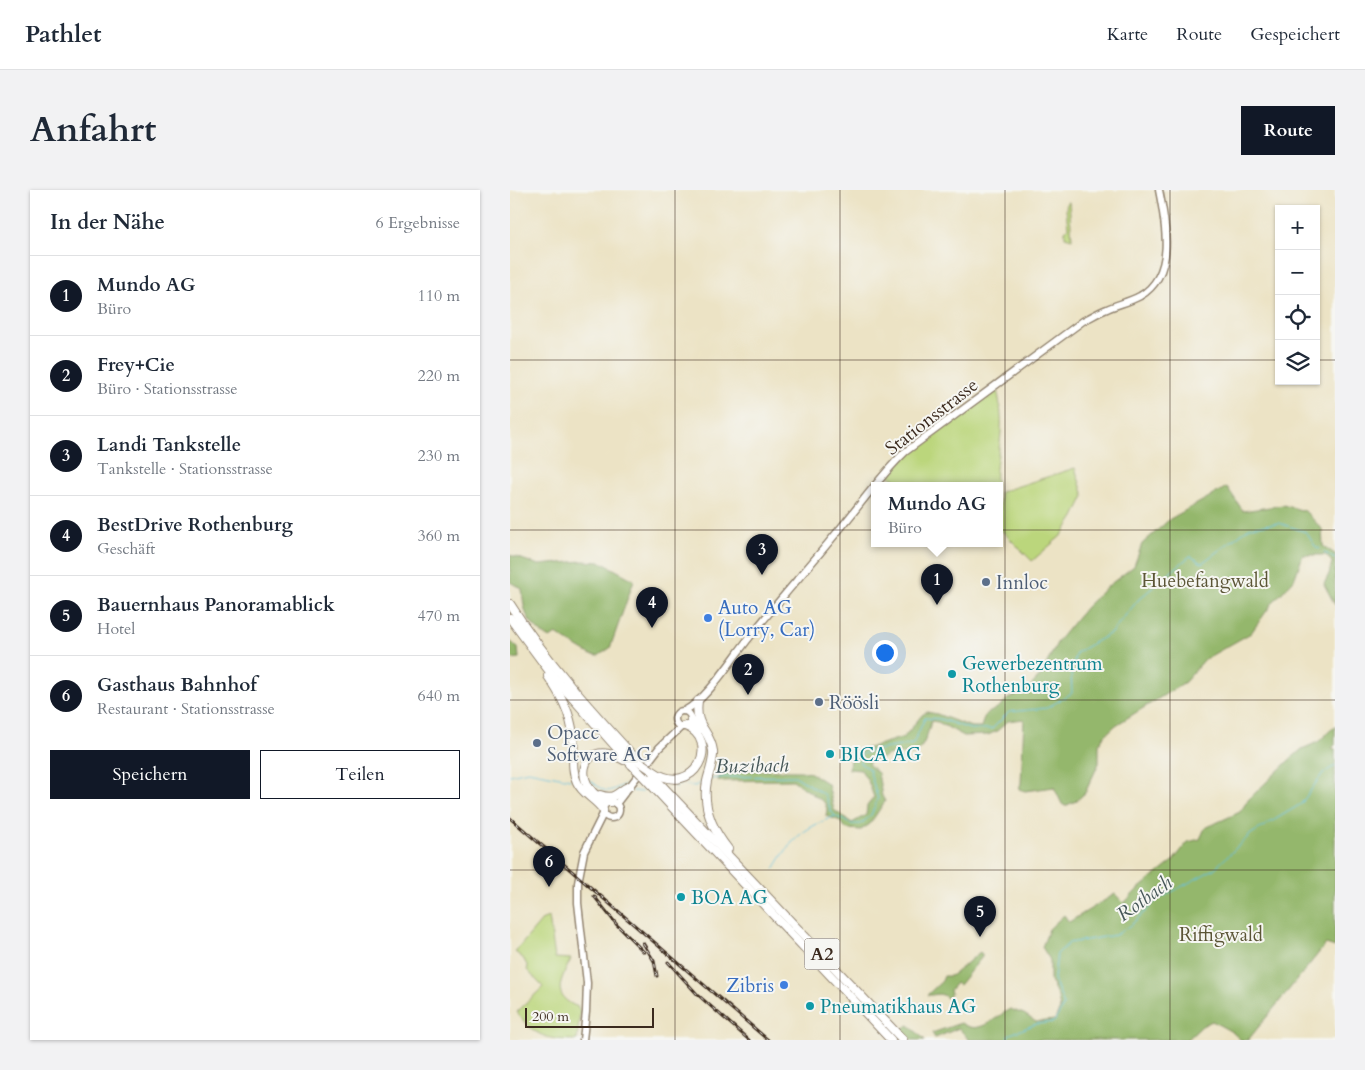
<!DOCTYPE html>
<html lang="de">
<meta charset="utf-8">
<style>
body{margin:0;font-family:Cardo,serif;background:#f2f2f3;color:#1f2937}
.controls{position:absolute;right:15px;top:15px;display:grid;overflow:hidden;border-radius:0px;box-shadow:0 1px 4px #0004}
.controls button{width:45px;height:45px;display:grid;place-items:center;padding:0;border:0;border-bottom:1px solid #e0e1e3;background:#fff;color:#1f2937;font:25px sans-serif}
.scale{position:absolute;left:15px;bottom:12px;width:129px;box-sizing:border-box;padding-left:5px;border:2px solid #3b2a1e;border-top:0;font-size:14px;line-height:18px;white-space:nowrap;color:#3b2a1e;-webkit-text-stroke:4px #f6f6f2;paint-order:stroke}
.you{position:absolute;left:374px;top:462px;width:18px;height:18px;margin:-12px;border:4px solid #fff;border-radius:50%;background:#1a73e8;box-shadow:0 0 0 8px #1a73e833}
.badge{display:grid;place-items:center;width:32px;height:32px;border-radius:50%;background:#111827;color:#fff;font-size:16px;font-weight:700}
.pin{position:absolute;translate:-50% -41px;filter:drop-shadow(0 1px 2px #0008)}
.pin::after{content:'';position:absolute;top:26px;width:18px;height:15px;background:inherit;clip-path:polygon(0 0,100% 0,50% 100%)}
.popup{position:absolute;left:361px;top:292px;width:132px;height:65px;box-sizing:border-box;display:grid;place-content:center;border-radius:0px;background:#fff;filter:drop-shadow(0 1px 4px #0005);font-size:16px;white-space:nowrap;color:#747a83}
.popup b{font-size:19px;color:#1f2937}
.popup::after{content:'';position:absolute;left:50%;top:100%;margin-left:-10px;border:10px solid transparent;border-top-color:#fff}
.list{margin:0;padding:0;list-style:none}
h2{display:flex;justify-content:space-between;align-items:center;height:65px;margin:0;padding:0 20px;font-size:21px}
h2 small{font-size:16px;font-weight:400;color:#747a83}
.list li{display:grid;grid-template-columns:32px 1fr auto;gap:15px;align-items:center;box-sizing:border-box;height:80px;padding:0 20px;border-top:1px solid #e0e1e3}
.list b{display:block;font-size:19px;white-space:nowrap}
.list p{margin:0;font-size:16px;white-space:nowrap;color:#747a83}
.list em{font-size:16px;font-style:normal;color:#747a83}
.actions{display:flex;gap:10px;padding:15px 20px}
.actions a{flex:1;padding:11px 0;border:1px solid #111827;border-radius:0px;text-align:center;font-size:18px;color:#111827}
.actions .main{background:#111827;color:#fff}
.icon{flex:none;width:28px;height:28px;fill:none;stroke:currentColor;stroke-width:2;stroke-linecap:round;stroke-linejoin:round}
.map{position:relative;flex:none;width:825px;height:850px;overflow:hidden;border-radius:0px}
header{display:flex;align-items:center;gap:30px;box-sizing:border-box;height:70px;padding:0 25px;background:#fff;border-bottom:1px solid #e0e1e3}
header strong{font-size:24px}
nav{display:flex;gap:28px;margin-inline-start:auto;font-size:18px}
.intro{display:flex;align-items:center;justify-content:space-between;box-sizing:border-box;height:120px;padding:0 30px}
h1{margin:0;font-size:35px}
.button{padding:12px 22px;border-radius:0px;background:#111827;color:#fff;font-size:18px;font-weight:700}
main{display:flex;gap:30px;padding:0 30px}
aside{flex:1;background:#fff;border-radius:0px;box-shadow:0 1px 4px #0004}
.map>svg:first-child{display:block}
.green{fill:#bbd67c;stroke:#7b804d}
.forest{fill:#94b76c;stroke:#687045}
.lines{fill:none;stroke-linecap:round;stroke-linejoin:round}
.stream{stroke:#60c1de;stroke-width:1}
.major-casing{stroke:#948672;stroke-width:9}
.highway-casing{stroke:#948672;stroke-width:10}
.major{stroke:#fff;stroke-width:6}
.highway{stroke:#fff;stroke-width:8}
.rail-casing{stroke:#3b2a1e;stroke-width:3}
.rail{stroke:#f6f6f2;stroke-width:1;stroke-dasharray:4;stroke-linecap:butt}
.highway-bridge-casing{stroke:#948672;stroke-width:10;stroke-linecap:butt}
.highway-bridge{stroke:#fff;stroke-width:8}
.grid{fill:none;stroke:#3b2a1e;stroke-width:1;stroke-opacity:0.55}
.service-dot{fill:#5c6f8a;stroke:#f6f6f2;stroke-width:2}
.shop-dot{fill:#3f7fe0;stroke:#f6f6f2;stroke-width:2}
.culture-dot{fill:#0f9aa8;stroke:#f6f6f2;stroke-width:2}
.labels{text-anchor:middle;stroke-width:4;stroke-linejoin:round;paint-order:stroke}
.shield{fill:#f6f6f2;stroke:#73675e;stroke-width:1}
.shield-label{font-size:18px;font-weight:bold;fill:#3b2a1e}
.street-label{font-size:19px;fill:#3b2a1e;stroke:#f6f6f2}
.park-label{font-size:19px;fill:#5b5536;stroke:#f6f6f2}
.service-label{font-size:19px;fill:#4e5e75;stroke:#f6f6f2;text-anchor:start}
.shop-label{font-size:19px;fill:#366cbe;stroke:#f6f6f2;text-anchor:start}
.culture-label{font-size:19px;fill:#0d838f;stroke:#f6f6f2;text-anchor:start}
.water-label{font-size:20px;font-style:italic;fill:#465758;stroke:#f6f6f2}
</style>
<header>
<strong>Pathlet</strong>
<nav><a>Karte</a><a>Route</a><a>Gespeichert</a></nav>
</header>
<div class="intro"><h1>Anfahrt</h1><a class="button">Route</a></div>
<main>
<aside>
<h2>In der Nähe<small>6 Ergebnisse</small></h2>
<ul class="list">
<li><span class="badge">1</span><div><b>Mundo AG</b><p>Büro</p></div><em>110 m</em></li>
<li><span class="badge">2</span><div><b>Frey+Cie</b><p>Büro · Stationsstrasse</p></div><em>220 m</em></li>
<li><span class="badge">3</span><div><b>Landi Tankstelle</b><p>Tankstelle · Stationsstrasse</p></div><em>230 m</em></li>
<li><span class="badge">4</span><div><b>BestDrive Rothenburg</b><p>Geschäft</p></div><em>360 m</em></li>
<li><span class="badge">5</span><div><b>Bauernhaus Panoramablick</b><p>Hotel</p></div><em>470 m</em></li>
<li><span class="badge">6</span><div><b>Gasthaus Bahnhof</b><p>Restaurant · Stationsstrasse</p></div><em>640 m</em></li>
</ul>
<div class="actions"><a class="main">Speichern</a><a>Teilen</a></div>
</aside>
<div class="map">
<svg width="825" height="850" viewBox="0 0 825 850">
<rect width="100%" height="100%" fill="#f6f6f2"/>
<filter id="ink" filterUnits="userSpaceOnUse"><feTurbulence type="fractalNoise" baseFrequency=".02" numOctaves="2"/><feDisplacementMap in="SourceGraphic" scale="10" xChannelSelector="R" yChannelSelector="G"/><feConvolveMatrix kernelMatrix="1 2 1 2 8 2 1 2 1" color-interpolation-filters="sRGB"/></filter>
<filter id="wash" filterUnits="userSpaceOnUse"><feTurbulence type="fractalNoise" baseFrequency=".0096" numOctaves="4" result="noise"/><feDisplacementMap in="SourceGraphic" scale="20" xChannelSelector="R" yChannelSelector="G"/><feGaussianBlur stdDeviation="1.12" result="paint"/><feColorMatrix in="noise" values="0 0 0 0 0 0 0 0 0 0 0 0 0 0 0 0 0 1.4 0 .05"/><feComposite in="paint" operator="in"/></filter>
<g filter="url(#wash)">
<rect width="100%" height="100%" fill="#ece3c5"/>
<g class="green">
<polygon points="557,12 559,12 562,49 555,47 555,41 558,38 556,19"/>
<path d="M487,199C490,212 492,227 491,242C490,262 484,274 486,296H396L378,285L401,261Z"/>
<polygon points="565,278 574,306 564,327 552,345 522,371 490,339 490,302"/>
<path d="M39,727L45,768L61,769C51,790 40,806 68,817L70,822L67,850C38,850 24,847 7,822L33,797L17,780L18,777L13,768L5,762L33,729Z"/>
</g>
<g class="forest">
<path d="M717,297L733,321L773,315L795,321L812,339L813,356L825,364V415L814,394L819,384L822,372L816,365H793L784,390L763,412L741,443L695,469L675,492L606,535L593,547L589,555V573L575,603L566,611L555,616L552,614L544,597L515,601L509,599L511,593L514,529L498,531L487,541L478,545L454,546L428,532L421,531C419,540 413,562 403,564C397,565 390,563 383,564C375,564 370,572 361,571L358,574L368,583L372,606L375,611L360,634L351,640L337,639L328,630L316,626L317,619L315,613L283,590L208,591L211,583L215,580L291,581L301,583L318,594L324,620L342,633L356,625L357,616L364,607L358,591L351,580L339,579L340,567L352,560L394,547L412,525L417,522L427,524L461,537H471L475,525L489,517L499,508L516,501L531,485L548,451L576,417L598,396L624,376L632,354L660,329Z"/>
<path d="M0,365L29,375L72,371L91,372L124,390L100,458L88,466L81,465L46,444L40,448C31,445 19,432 16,423C13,415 13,406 12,399L0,392Z"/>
<polygon points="0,451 8,458 9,468 0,469"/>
<path d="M825,536V555L822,558L825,559V757L816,754L738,850H731L722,842L702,831L692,836L677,850H459L449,838L425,848L422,843L451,833C469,846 484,828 500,819L514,824L526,832L545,830L550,818L548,807L540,789V770L532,757L539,739L554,725L559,732L605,704L614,713L627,700L662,672L678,652L690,649L695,638L730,622L738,610L777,572L792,559L808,552Z"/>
<path d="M470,762L472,764V767L449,795L446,793L440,800L441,804L437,808C430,801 425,806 417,805L432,791L434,786H440L444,784Z"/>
<polygon points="399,835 415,850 401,850 392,839"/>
</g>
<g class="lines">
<g class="stream">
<polyline points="814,362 825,369"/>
<polyline points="0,585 18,581 60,589"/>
<polyline points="201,589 214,587 285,586 315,605 321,621 325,626 341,634 351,634 361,625 368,609 359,579 350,573 350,565 360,561 403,554 415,528 430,529 460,539 482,539 499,522 537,518 562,503 561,484 566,463 601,443 629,409 680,366 692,373 740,337 769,333 796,342 805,356 810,359"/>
<path d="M80,590C97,604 95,603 114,595"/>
<polyline points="165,597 170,594 185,596 195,590"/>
<polyline points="123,601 132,602"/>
<path d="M264,679C283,647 291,640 325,626"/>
<polyline points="498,850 498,845 526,834 544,832 554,815 544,789 547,764 559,753 606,745 621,735 647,710 704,679 741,644 791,614 813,583 825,576"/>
</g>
</g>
</g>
<g filter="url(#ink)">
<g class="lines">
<defs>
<g id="major">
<path d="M174,521C197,510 222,469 239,448C268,411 299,377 329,340C351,314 370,286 395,262L573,131C581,127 589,122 597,119C608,114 619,112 630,106C666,85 656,35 649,0"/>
<circle cx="173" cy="529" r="8"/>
<circle cx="101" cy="620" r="8"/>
<polyline points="106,614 149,558 172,536"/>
<polyline points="73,850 76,822 77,793 68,713 68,693 74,662 94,622"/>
</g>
<g id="highway">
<path d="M0,414C36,471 82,521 127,570"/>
<polyline points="0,428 43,486 122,575"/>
<path d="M38,486C50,504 61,523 63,546C65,561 60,578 67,592C72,604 86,609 93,620"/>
<path d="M188,511C184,538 200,539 203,561C204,571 199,582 197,591C192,616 202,639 218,659"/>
<polyline points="181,530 189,540"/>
<path d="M143,581C185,610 212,549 175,536"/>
<polyline points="141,584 393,850"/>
<polyline points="132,585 381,850"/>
<path d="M90,605C107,611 108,600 120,596"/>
<path d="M100,612C61,602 67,544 114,570"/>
</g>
</defs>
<use href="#major" class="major-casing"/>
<use href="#highway" class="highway-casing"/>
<use href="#major" class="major"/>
<use href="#highway" class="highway"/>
<defs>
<g id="rail">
<polyline points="0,628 258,850"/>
<polyline points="84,706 107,735 134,762"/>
<polyline points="133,753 144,771 147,786"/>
<polyline points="158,772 188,805 239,850"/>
</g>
</defs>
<use href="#rail" class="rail-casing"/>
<use href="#rail" class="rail"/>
<defs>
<g id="highway-bridge">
<polyline points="127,570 143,581"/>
<polyline points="122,575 132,585"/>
</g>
</defs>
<use href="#highway-bridge" class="highway-bridge-casing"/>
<use href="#highway-bridge" class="highway-bridge"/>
</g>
</g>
<path class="grid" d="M165,0V850M330,0V850M495,0V850M660,0V850M0,170H769M806,170H825M0,340H825M0,510H825M0,680H825"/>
<g class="service-dot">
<circle cx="476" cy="392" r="5"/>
<circle cx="309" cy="512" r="5"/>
<circle cx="27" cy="553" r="5"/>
</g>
<g class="shop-dot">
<circle cx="198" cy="428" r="5"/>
<circle cx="274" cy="795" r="5"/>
</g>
<g class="culture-dot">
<circle cx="442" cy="484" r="5"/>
<circle cx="320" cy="564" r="5"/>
<circle cx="171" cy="707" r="5"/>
<circle cx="300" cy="816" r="5"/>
</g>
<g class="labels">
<rect class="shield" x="294.5" y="748.5" width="35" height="31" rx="4"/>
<g class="shield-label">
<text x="312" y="770">A2</text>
</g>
<g class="street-label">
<text transform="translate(421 226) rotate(-38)" y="7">Stationsstrasse</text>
</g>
<g class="park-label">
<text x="695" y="397">Huebefangwald</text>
<text x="711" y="751">Riffigwald</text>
</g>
<g class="service-label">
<text x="486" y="399">Innloc</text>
<text x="319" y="519">Röösli</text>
<text x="37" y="549">Opacc<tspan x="37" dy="22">Software AG</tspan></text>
</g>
<g class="shop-label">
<text x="208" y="424">Auto AG<tspan x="208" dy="22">(Lorry, Car)</tspan></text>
<text x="264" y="802" text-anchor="end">Zibris</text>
</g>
<g class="culture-label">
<text x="452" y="480">Gewerbezentrum<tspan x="452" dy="22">Rothenburg</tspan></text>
<text x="330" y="571">BICA AG</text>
<text x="181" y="714">BOA AG</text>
<text x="310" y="823">Pneumatikhaus AG</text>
</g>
<g class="water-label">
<text transform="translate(242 575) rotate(-1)" y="7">Buzibach</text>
<text transform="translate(634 708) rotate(-36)" y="7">Rotbach</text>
</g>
</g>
</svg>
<div class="controls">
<button>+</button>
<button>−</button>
<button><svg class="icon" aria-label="locate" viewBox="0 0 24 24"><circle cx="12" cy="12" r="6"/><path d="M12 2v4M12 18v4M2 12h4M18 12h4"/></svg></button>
<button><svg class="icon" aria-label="layers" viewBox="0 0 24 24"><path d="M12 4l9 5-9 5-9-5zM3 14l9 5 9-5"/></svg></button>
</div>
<div class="scale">200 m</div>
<div class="you"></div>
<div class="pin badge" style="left:427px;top:415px">1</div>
<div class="popup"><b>Mundo AG</b>Büro</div>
<div class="pin badge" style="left:238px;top:505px">2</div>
<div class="pin badge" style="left:252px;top:385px">3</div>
<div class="pin badge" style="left:142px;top:438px">4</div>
<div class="pin badge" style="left:470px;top:747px">5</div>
<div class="pin badge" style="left:39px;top:697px">6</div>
</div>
</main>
